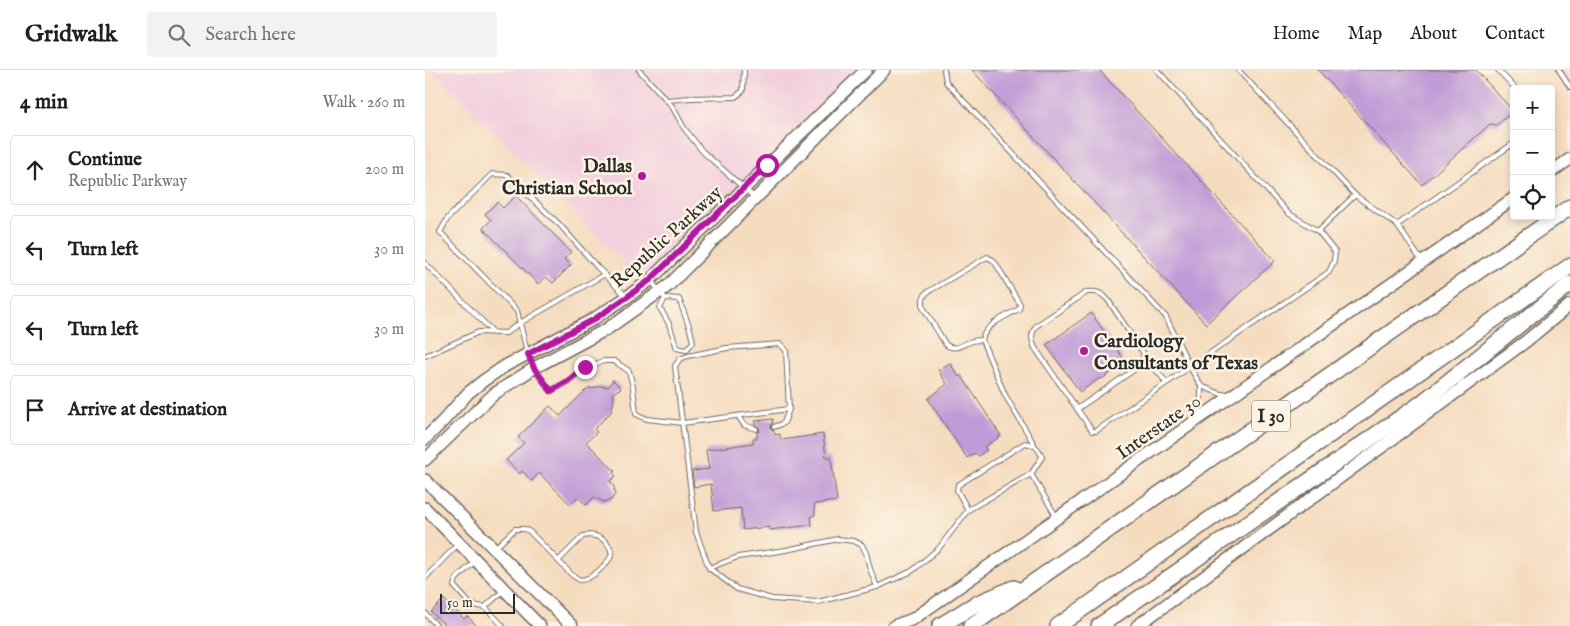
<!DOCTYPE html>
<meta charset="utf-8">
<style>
body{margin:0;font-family:"IM FELL English",serif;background:#f2f2f2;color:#202124}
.controls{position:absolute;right:15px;top:15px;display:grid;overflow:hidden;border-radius:5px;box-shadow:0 2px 8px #0003}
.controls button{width:45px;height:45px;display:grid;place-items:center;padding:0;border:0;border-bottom:1px solid #e0e0e0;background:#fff;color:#202124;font:25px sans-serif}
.scale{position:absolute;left:15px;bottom:12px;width:75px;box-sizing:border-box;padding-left:5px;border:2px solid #2b2b2b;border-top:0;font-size:14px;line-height:18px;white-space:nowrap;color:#2b2b2b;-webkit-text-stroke:4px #fcf5e5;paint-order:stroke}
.stop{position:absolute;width:15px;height:15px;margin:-11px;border:4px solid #b5179e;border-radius:50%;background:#fff}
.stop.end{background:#b5179e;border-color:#fff;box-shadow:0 1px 5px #0008}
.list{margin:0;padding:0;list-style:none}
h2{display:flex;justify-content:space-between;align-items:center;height:65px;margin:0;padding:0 20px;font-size:21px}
h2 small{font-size:16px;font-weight:400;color:#757577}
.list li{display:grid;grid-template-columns:32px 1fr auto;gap:15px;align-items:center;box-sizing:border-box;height:70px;margin:0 10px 10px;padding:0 10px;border:1px solid #e0e0e0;border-radius:5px}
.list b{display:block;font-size:19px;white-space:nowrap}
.list p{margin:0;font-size:16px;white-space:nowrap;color:#757577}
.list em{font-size:16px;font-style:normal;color:#757577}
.icon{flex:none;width:28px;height:28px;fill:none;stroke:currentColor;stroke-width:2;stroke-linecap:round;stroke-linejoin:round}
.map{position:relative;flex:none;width:1145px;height:556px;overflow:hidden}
header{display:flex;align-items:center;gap:30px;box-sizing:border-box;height:70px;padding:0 25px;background:#fff;border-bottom:1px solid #e0e0e0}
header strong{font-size:24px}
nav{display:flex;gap:28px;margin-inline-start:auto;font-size:18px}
.search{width:350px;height:45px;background:#f2f2f2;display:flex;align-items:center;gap:12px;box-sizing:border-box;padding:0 18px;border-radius:5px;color:#757577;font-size:19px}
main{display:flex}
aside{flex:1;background:#fff}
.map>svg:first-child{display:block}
.built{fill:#f3cfde}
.building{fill:#c09bd7}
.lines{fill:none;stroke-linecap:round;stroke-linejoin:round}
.lane-casing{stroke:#72695f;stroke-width:6}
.secondary-casing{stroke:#72695f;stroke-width:14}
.highway-casing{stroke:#72695f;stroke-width:18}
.lane{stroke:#fff;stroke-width:4}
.secondary{stroke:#fff;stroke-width:11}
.highway{stroke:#fff;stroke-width:15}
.route{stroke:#b5179e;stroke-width:6}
.poi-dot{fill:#b5179e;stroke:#fcf5e5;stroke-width:2}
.labels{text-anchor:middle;stroke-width:5;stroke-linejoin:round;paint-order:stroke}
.shield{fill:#fcf5e5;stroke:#6a6863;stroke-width:1}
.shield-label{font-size:18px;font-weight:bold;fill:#2b2b2b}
.poi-label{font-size:19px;font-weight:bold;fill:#2b2b2b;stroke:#fcf5e5;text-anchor:end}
.street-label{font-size:19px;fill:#2b2b2b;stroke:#fcf5e5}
</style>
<header>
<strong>Gridwalk</strong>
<div class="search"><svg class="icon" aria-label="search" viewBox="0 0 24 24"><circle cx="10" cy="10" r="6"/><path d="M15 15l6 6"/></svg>Search here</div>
<nav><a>Home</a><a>Map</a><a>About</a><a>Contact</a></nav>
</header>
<main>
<aside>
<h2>4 min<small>Walk · 260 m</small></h2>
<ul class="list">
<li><svg class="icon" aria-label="ahead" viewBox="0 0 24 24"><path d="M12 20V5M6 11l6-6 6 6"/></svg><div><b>Continue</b><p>Republic Parkway</p></div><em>200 m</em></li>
<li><svg class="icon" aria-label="left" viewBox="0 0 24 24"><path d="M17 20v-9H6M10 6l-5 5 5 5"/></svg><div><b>Turn left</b></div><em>30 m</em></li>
<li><svg class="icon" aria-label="left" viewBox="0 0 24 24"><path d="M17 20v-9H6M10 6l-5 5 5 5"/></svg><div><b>Turn left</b></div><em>30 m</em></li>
<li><svg class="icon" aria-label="arrive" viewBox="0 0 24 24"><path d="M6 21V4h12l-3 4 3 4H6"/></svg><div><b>Arrive at destination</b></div></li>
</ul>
</aside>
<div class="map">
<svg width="1145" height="556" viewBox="0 0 1145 556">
<rect width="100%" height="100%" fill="#fcf5e5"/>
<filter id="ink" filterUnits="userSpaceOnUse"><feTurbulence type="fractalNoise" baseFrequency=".02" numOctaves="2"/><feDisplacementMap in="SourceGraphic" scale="10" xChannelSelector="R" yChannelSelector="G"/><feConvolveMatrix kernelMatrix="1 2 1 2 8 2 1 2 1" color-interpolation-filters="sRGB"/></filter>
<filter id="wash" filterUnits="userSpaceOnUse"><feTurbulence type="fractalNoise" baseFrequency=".0096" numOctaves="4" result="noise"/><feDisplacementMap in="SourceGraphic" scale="20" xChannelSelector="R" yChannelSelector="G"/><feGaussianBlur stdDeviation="1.12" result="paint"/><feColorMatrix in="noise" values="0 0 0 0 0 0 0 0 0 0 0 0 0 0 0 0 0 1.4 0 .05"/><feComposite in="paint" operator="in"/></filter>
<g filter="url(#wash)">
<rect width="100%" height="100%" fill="#f5dcbf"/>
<polygon class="built" points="7,0 429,0 217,211"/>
<g id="blocks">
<g class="building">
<polygon points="547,0 674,0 850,191 781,254"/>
<polygon points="893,0 1051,0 1088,41 1072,55 1065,54 997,115"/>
<polygon points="91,126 146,182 139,189 146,195 128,213 121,207 113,214 58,158 66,150 60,144 72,132 78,138"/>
<polygon points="666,243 698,288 695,290 697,293 690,298 691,299 677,309 675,308 655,322 621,275"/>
<polygon points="525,293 534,307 536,305 576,366 559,377 562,380 553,386 550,383 542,388 503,329 522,314 513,300"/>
<polygon points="188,310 196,318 188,323 189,330 186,342 169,359 172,362 161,372 190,401 188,403 191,406 185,411 189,417 190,424 186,430 178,432 169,427 161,435 153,427 145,434 114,403 107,411 97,401 95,404 81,390 99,373 93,367 125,336 135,346 164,317 165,319 175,316 183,317"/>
<polygon points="348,349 348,353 346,355 346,359 349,361 350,365 355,364 356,370 398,364 401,387 406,387 412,431 389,434 390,445 386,446 387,455 344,460 344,457 318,460 316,438 289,441 286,414 269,417 267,401 284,399 281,380 328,373 328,368 332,368 332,363 335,360 334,357 330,355 330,351"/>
<polygon points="19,529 39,549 42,546 52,556 21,556 6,542"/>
</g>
</g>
</g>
<g filter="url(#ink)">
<use href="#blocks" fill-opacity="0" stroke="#72695f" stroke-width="1"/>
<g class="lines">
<defs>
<g id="lane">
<polyline points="214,0 247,36 259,58 278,82 329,127"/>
<polyline points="519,0 521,12 741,247 765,297 904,202 909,191 910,182 893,161 863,143 732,0"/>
<polyline points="813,0 930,125 972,155 996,190"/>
<polyline points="1073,0 1091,19"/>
<polyline points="1134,0 1145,17"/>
<polyline points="242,30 266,28 310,27 318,21 319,0"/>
<polyline points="972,155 1089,73"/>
<polyline points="893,161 930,125"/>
<polyline points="0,193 69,263"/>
<polyline points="227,212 240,228 254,229 265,259 268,272 261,280"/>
<polyline points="240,228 235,238 244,254 252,278 261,280"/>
<path d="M557,270C553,270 548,270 545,272C535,275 531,281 521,275L498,237V229L501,223L562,187L568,190L571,194L595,234L594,239C582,246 560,254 557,270L580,325L609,374"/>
<polyline points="102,282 92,241 15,162 23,148 67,104 82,105 135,155 173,198 201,226"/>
<polyline points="0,286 54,262 81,263 95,253 180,204"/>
<path d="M716,295C731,297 733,301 741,313"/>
<polyline points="109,299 126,321 141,313 160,297 179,291 189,291 204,301 208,317 211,344 222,349 258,353 364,339 361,280 355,274 302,278 263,286 255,289 250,296 271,462 284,498 312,519 347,529 393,532 452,517 487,501 514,478 543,440 606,404 631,446"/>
<polyline points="776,316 796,324 802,324"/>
<path d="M652,339L716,295L719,284L683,230C676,222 671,221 662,222L611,256C606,264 606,269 610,278L666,359L667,361H671L765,297L776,316V327L773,346"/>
<polyline points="313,346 319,355 331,359"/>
<polyline points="349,357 359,353 364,339"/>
<path d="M543,440L532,420L533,415L600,373C610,375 613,377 617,387L606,404"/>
<path d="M71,477L90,459H100L105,462L147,505L155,510C166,510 183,494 187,484C184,470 172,463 158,466L133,491"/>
<polyline points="49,492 31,509 29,516 46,535 60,537 78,556"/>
<polyline points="284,498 313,487 361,480 413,469 429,471 437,475 441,483 445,499 452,517"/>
<polyline points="0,508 33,474"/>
<polyline points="60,537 79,520"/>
<polyline points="0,543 12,556"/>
</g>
<g id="secondary">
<polyline points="1126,102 1145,89"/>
<polyline points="0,369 19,350 43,323 58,311 80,296 167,250 202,227 225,210 441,0"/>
<polyline points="0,390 69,324 109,298 182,259 243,216 459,0"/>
<polyline points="0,410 147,556"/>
<polyline points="0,438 115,556"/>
<polyline points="469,556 488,549 1089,128"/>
<polyline points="712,556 1100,272 1145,235"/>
</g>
<g id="highway">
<polyline points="515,556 549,535 589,518"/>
<polyline points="546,556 1145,137"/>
<polyline points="633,556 1145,196"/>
<polyline points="674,556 994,335 1145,214"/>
</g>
</defs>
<use href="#lane" class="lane-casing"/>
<use href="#secondary" class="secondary-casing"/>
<use href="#highway" class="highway-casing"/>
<use href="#lane" class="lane"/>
<use href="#secondary" class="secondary"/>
<use href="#highway" class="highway"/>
</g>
</g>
<g class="lines" filter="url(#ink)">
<polyline class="route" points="160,297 141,312 126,321 109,298 103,284 168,250 202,227 225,210 342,95"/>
</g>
<g class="poi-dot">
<circle cx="217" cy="106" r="5"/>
<circle cx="659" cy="281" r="5"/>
</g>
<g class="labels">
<rect class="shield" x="827" y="330.5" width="38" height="31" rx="4"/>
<g class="shield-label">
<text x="846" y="352">I 30</text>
</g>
<g class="poi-label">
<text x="207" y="102">Dallas<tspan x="207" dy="22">Christian School</tspan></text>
<text x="669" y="277" text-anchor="start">Cardiology<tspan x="669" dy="22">Consultants of Texas</tspan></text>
</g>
<g class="street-label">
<text transform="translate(241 166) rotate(-42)" y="7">Republic Parkway</text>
<text transform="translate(733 356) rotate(-35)" y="7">Interstate 30</text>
</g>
</g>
</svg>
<div class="controls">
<button>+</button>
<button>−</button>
<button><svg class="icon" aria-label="locate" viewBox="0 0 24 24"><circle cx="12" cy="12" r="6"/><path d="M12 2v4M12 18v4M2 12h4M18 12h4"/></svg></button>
</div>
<div class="scale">50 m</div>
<div class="stop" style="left:342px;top:95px"></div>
<div class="stop end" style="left:160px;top:297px"></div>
</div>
</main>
